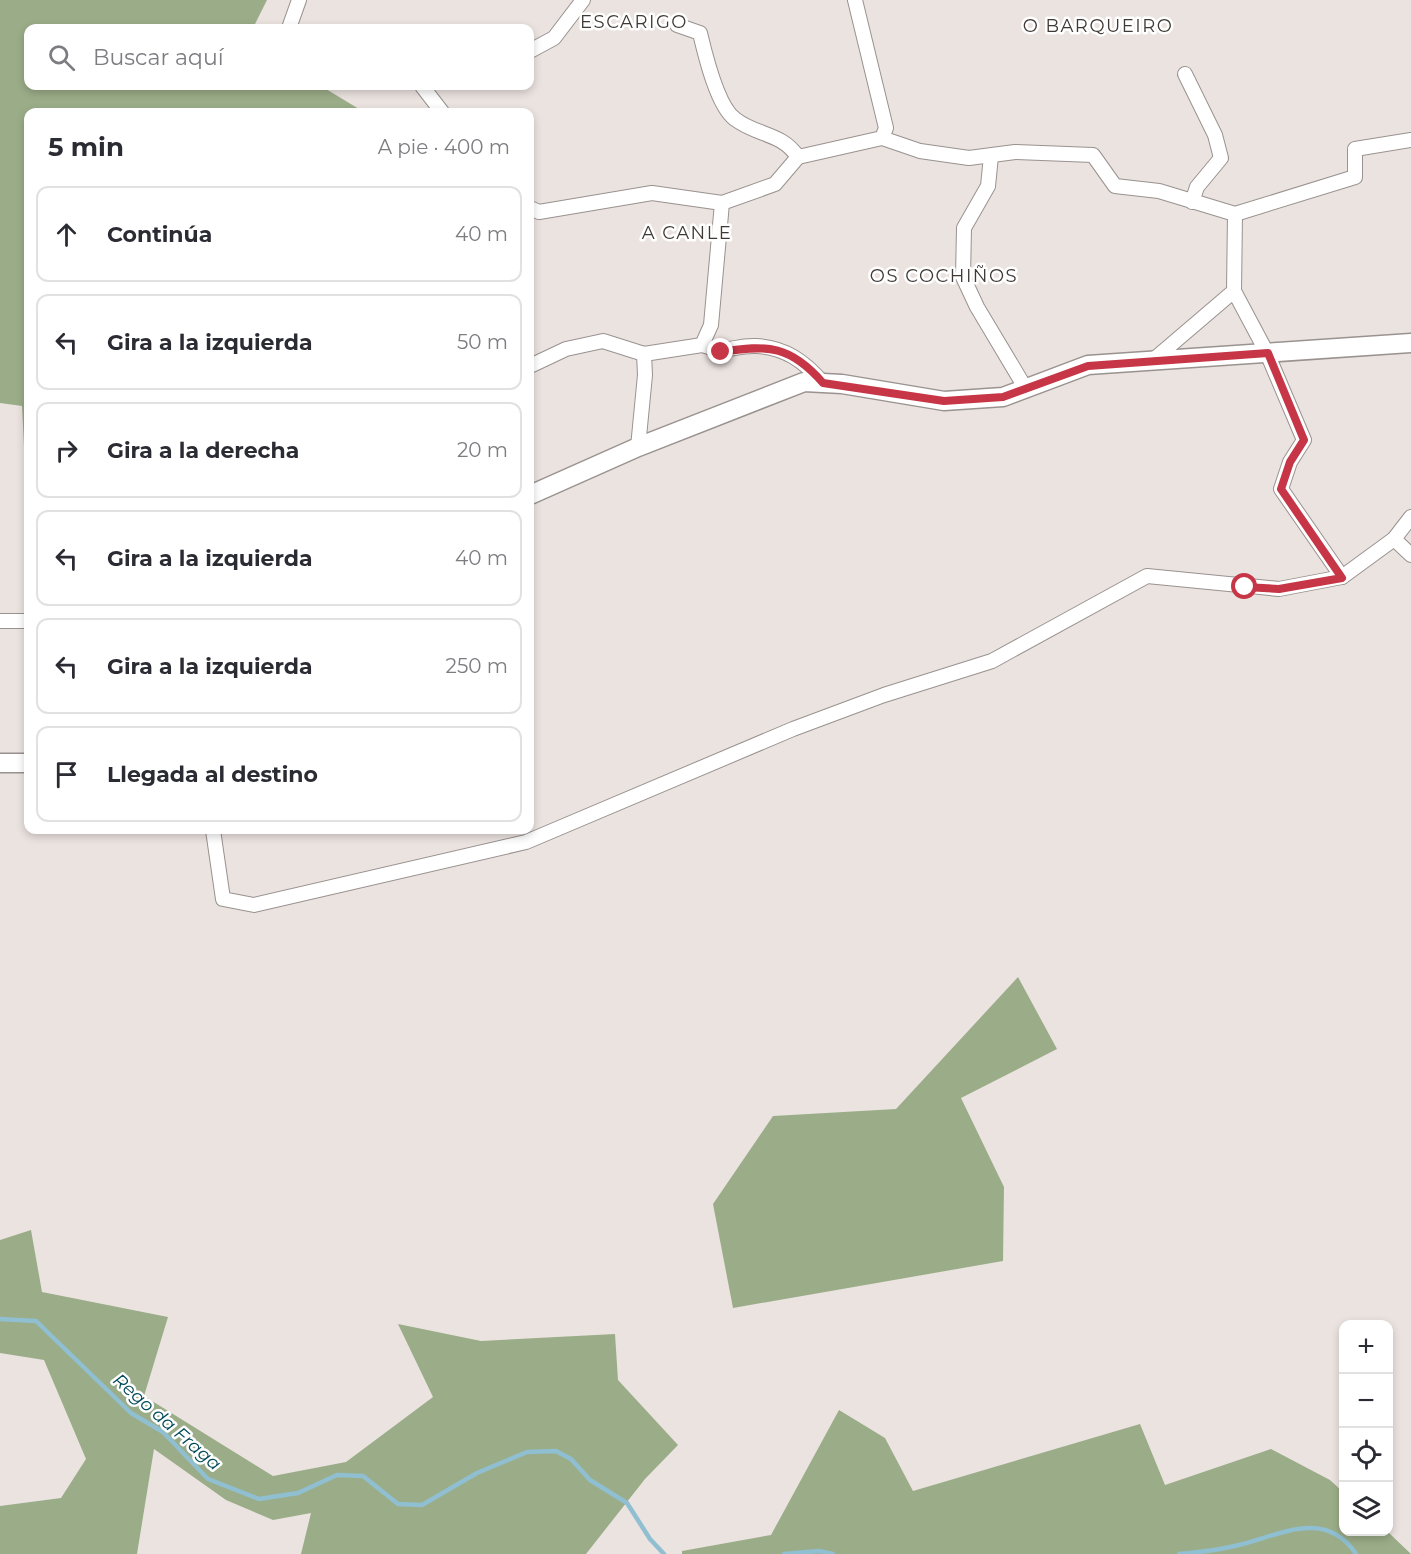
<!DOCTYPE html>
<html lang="es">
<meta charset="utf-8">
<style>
body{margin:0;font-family:Montserrat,sans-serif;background:#f7f7f7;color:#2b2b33}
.controls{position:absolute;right:18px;bottom:18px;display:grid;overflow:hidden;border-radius:12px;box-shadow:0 3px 9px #0003}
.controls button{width:54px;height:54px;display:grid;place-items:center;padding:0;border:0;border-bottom:2px solid #e1e1e2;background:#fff;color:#2b2b33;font:30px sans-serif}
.stop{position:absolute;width:18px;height:18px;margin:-14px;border:4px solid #c63647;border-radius:50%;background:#fff}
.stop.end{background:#c63647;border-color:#fff;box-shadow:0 2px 6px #0008}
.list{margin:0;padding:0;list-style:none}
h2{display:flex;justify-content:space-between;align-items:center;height:78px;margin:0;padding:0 24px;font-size:26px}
h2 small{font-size:20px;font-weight:400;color:#7c7c81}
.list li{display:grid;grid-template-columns:39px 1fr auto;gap:18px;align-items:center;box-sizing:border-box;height:96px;margin:0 12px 12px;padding:0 12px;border:2px solid #e1e1e2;border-radius:12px}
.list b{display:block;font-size:22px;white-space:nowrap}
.list em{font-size:20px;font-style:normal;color:#7c7c81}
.icon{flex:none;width:33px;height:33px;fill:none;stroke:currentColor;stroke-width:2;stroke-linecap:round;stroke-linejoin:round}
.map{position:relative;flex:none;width:1411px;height:1554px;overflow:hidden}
.search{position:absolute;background:#fff;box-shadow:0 3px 9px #0003;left:24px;top:24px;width:510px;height:66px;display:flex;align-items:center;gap:15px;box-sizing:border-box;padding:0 21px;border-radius:12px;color:#7c7c81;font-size:22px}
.panel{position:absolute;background:#fff;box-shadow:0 3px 9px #0003;left:24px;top:108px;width:510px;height:726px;border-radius:12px}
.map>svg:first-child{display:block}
.forest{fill:#9bad88}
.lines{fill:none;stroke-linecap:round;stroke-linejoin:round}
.stream{stroke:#8fbfd0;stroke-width:4.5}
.minor-casing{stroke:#99928f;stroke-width:16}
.tertiary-casing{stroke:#99928f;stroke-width:21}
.minor{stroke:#fff;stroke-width:14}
.tertiary{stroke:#fff;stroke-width:18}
.route{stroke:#c63647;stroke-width:8}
.labels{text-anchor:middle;stroke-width:5;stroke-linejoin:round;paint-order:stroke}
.neighbourhood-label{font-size:18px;letter-spacing:1.5px;fill:#3f3936;stroke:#fff}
.water-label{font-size:18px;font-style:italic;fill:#00485a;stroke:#fff}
</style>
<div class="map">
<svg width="1411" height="1554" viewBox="0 0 1411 1554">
<rect width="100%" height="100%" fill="#ebe3e0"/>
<g class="forest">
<polygon points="0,0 267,0 255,24 257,28 28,28 28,86 321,86 364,112 28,112 28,525 22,406 0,403"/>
<polygon points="1018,977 1057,1049 961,1098 1004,1187 1003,1261 733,1308 713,1204 773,1116 896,1109"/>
<polygon points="31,1230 42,1292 168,1317 144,1396 273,1476 346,1462 433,1397 398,1324 481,1341 615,1334 618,1380 678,1445 645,1479 586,1554 301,1554 311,1513 273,1520 226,1500 154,1449 137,1554 0,1554 0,1506 61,1498 86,1459 44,1360 0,1353 0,1240"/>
<polygon points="839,1410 885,1438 913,1491 1140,1424 1165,1485 1271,1449 1330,1480 1343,1492 1344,1532 1388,1532 1411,1554 682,1554 682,1551 771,1535"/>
</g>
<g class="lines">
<g class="stream">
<polyline points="0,1319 36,1321 131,1413 163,1432 208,1479 259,1499 298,1493 337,1475 363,1476 398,1504 422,1505 477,1473 527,1452 556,1451 571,1459 590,1480 627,1503 650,1539 664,1554"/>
<polyline points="784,1554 819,1551 833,1554"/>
<path d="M1179,1554C1196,1552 1213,1551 1230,1547C1274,1539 1323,1505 1356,1554"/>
</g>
<defs>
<g id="minor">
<path d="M677,25L700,33C705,54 717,106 735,119C757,136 781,132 798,157"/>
<polyline points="289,28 299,0"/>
<polyline points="530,51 554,38 583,0"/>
<polyline points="1185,74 1215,135 1221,158 1197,187 1192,202"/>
<polyline points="422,86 442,112"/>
<polyline points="882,138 920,151 969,158 1015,152 1093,155 1115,186 1159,191 1235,214 1355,177 1355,149 1411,140"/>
<polyline points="991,156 988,186 964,228 963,277 977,307 1026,389"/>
<polyline points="530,208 539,212 652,193 722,203"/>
<polyline points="1235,214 1234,291 1267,353 1304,440 1290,462 1281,489 1342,577"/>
<path d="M702,345C731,355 731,345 756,346C785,347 805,362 823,383"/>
<polyline points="1152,361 1234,291"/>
<polyline points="530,366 566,349 603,341 644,354"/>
<polyline points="638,447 645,375 644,354 702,345 711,325 722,203 775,184 798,157 882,138 886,128 855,0"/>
<polyline points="1394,539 1411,555"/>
<polyline points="0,621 28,621"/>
<polyline points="213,830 223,899 254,905 526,842 793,729 884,695 992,661 1147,576 1279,589 1342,577 1394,539 1411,517"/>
</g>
<g id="tertiary">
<polyline points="530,495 638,447 804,382 842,384 944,401 1003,397 1088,365 1411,343"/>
<polyline points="0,763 28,763"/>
</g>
</defs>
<use href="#minor" class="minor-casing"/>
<use href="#tertiary" class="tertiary-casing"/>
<use href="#minor" class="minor"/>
<use href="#tertiary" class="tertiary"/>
</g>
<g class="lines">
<path class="route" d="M721,352C768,344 791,346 823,383L944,401L1003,397L1088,366L1268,353L1304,440L1290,462L1281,489L1342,578L1279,589L1245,587"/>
</g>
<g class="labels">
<g class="neighbourhood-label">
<text x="634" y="28">ESCARIGO</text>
<text x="1098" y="32">O BARQUEIRO</text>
<text x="687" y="239">A CANLE</text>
<text x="944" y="282">OS COCHIÑOS</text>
</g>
<g class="water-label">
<text transform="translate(167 1422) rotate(41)" y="6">Rego da Fraga</text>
</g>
</g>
</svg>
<div class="controls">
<button>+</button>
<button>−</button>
<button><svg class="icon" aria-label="locate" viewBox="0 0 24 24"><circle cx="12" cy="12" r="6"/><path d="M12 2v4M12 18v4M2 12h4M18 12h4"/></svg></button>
<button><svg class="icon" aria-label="layers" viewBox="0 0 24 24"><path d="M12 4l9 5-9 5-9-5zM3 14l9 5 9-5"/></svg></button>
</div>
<div class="stop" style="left:1245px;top:587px"></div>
<div class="stop end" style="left:721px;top:352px"></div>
<div class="search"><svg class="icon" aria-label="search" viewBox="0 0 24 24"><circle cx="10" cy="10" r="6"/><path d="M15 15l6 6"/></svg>Buscar aquí</div>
<section class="panel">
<h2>5 min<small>A pie · 400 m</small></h2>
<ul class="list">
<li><svg class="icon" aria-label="ahead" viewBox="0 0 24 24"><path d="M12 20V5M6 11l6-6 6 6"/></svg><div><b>Continúa</b></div><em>40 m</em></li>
<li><svg class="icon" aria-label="left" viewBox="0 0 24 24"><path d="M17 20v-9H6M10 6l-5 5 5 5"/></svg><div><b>Gira a la izquierda</b></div><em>50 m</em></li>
<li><svg class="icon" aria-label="right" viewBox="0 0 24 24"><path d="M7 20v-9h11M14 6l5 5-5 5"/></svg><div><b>Gira a la derecha</b></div><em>20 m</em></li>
<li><svg class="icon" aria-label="left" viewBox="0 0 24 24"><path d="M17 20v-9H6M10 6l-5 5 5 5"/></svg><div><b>Gira a la izquierda</b></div><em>40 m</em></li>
<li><svg class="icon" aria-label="left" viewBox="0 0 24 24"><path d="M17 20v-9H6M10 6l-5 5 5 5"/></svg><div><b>Gira a la izquierda</b></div><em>250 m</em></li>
<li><svg class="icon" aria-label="arrive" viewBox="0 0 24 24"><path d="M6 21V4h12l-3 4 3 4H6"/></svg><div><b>Llegada al destino</b></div></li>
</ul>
</section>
</div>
